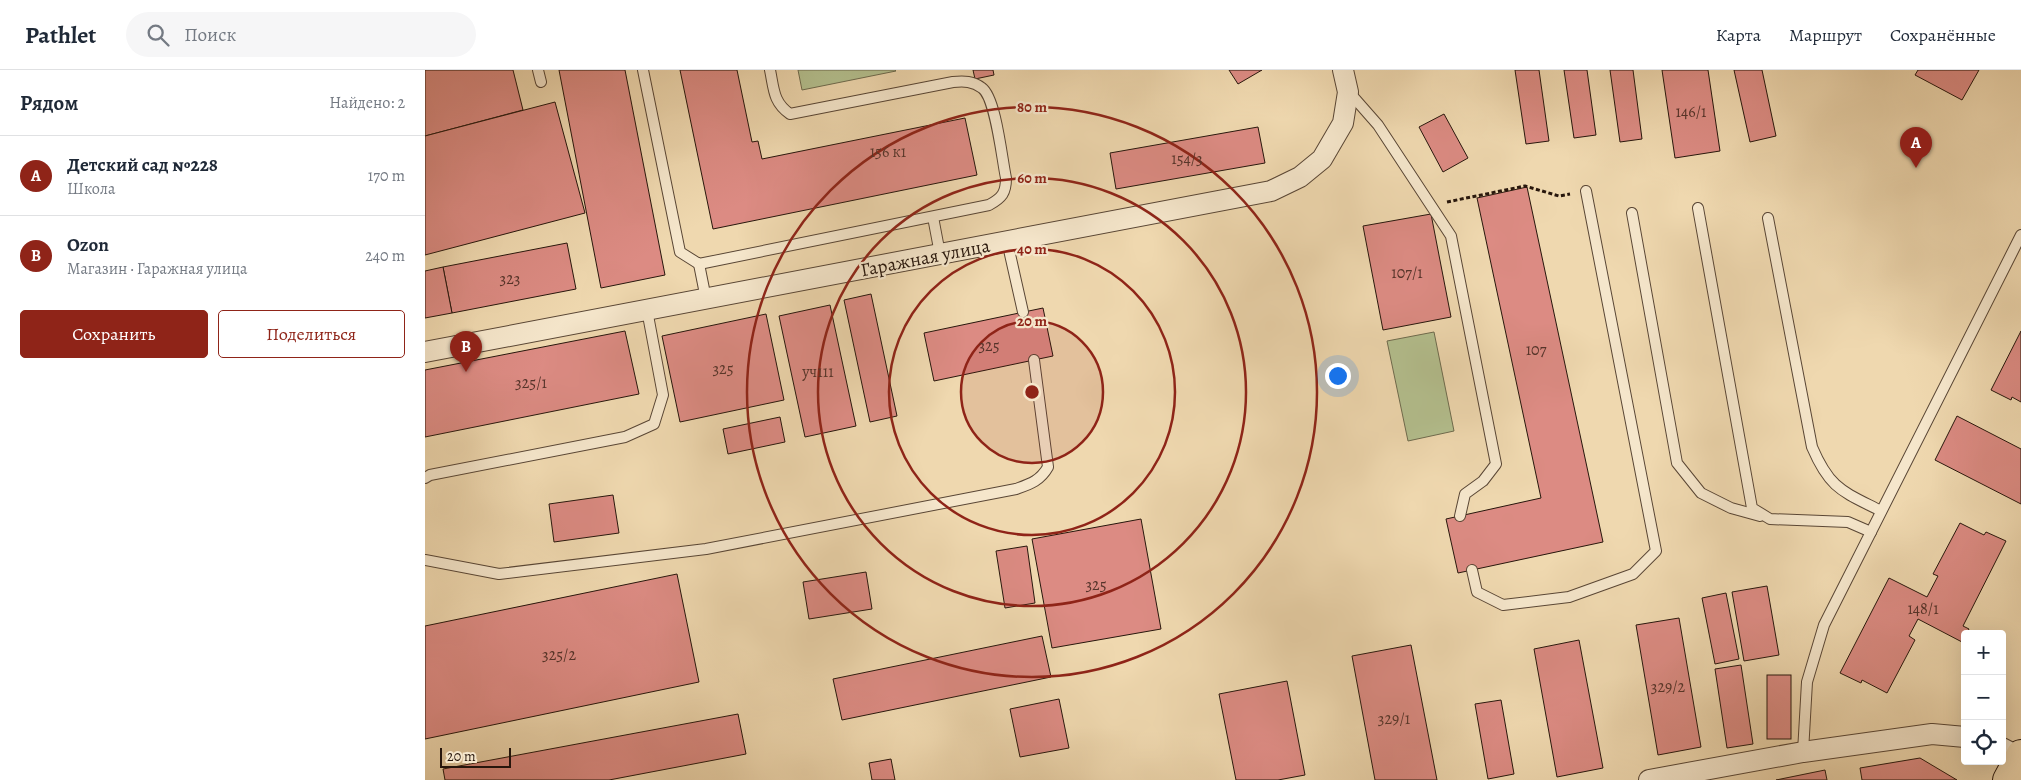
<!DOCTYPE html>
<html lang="ru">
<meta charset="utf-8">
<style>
body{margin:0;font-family:Alegreya,serif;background:#f6f6f7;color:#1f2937}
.controls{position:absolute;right:15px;bottom:15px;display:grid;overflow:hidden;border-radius:5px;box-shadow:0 5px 20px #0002}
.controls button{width:45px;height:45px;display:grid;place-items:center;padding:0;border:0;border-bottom:1px solid #e0e1e3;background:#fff;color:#1f2937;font:25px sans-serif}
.scale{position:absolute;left:15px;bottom:12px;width:71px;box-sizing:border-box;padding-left:5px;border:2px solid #27160c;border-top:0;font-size:14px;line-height:18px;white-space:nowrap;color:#27160c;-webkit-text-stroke:4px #f5e6cb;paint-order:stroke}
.you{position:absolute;left:912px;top:305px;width:18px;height:18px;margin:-12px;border:4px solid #fff;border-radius:50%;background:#1a73e8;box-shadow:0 0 0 8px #1a73e833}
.badge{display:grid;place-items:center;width:32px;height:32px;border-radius:50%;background:#8f2418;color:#fff;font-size:16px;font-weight:700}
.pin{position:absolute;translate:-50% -41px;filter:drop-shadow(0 1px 2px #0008)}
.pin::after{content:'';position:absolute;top:26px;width:18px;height:15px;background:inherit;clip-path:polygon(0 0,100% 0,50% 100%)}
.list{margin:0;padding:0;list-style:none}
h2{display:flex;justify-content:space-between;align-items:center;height:65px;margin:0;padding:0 20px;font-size:21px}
h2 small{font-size:16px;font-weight:400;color:#747a83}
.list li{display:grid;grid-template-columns:32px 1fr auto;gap:15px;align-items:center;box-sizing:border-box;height:80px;padding:0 20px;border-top:1px solid #e0e1e3}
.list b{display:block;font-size:19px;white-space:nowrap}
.list p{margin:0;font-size:16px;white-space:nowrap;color:#747a83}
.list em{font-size:16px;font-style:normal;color:#747a83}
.actions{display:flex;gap:10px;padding:15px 20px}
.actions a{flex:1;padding:11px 0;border:1px solid #8f2418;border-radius:5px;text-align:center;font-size:18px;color:#8f2418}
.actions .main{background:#8f2418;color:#fff}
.icon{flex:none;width:28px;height:28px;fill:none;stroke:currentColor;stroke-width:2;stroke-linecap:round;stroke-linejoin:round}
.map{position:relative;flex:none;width:1596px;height:710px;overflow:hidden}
header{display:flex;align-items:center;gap:30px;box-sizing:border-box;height:70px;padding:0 25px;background:#fff;border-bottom:1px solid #e0e1e3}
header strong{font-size:24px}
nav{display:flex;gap:28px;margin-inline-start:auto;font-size:18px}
.search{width:350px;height:45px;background:#f6f6f7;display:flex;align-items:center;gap:12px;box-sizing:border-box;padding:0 18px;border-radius:28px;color:#747a83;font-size:19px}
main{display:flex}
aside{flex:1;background:#fff}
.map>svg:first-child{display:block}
.green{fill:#b4c08f;stroke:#6e6b4e}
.building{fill:#dc8b83;stroke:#27160c}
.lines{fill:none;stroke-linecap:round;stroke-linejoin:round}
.lane-casing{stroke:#594635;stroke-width:12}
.street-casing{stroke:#594635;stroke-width:22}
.primary-casing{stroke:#27160c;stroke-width:30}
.path{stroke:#27160c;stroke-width:3;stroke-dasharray:4 2.5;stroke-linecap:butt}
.lane{stroke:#f5e6cb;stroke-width:10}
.street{stroke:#f5e6cb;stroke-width:20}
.primary{stroke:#efd8af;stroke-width:28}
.ring{fill:none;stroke:#8f2418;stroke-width:2.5}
.labels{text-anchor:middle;stroke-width:4.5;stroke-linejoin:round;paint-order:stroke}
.number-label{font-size:16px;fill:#54332a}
.street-label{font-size:19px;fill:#27160c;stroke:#f5e6cb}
.centre{fill:#8f2418;stroke:#f5e6cb;stroke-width:2.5}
.ring-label{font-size:15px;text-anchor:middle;font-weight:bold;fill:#8f2418;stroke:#f5e6cb;stroke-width:4.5;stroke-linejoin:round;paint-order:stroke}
</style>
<header>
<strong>Pathlet</strong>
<div class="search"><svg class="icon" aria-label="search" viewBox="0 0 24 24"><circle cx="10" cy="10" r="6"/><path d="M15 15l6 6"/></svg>Поиск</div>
<nav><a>Карта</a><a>Маршрут</a><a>Сохранённые</a></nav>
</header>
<main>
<aside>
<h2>Рядом<small>Найдено: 2</small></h2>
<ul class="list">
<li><span class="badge">A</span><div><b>Детский сад №228</b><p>Школа</p></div><em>170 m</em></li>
<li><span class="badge">B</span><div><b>Ozon</b><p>Магазин · Гаражная улица</p></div><em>240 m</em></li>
</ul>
<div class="actions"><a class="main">Сохранить</a><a>Поделиться</a></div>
</aside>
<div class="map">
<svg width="1596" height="710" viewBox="0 0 1596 710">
<rect width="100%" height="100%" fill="#efd8af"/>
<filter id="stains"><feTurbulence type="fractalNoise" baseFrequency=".004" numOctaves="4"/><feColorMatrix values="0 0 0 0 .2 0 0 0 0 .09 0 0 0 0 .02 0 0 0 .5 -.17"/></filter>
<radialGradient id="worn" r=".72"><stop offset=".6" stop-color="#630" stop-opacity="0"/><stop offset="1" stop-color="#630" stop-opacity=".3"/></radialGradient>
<g class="green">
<polygon points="373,0 470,0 471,1 377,20"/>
<polygon points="1009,262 1029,361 983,371 962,271"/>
</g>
<g class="building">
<polygon points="0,0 88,0 98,40 0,66"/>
<polygon points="134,0 200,0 240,205 176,218"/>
<polygon points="255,0 312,0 327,72 333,71 337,89 540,48 552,105 288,159"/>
<polygon points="548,0 568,0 569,5 550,9"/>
<polygon points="804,0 837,0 813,14"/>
<polygon points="1090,0 1114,0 1124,71 1101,74"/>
<polygon points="1139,0 1162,0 1171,65 1149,68"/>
<polygon points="1185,0 1208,0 1217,69 1195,72"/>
<polygon points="1237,0 1283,0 1295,81 1250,88"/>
<polygon points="1309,0 1337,0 1351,66 1325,72"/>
<polygon points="1493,0 1554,0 1537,30 1490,5"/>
<polygon points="130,32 160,143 0,185 0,66"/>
<polygon points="1019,44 1043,88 1018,102 994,57"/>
<polygon points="833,57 840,93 691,119 685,83"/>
<polygon points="1102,117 1178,472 1033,503 1021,449 1116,428 1052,128"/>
<polygon points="1006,144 1026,247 958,260 938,156"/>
<polygon points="142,173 151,219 27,243 18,197"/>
<polygon points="18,197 27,243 0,248 0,201"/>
<polygon points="446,224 472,346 445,352 419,230"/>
<polygon points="405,235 431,356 380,367 354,246"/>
<polygon points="618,238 628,286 509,311 499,263"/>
<polygon points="341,244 359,330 255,352 237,266"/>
<polygon points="200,261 214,324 0,367 0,300"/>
<polygon points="1596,261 1596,332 1587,327 1586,330 1566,320"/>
<polygon points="1532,346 1596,379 1596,434 1510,390"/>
<polygon points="355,347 360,372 303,384 298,359"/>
<polygon points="188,425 194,463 129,472 124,434"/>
<polygon points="716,449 736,559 627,578 607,469"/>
<polygon points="1535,453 1559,465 1561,462 1581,471 1538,556 1544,559 1537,572 1493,549 1484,566 1490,570 1462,623 1437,610 1436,613 1415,603 1464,508 1502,527 1513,506 1508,504"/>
<polygon points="602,476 610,533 580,538 571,481"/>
<polygon points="441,502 447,539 384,549 378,512"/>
<polygon points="252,504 274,612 0,669 0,556"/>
<polygon points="1342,516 1354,585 1319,591 1307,522"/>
<polygon points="1301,523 1314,589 1290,594 1277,528"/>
<polygon points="1254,548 1276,677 1233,685 1211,555"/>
<polygon points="617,566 626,607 417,650 408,609"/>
<polygon points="1154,570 1178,698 1132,707 1109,579"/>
<polygon points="986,575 1012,710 950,710 927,586"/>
<polygon points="1316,595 1328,674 1302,678 1290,599"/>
<rect x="1342" y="605" width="24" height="64"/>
<polygon points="862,611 880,705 853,710 811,710 794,624"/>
<polygon points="634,629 644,678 595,687 585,639"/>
<polygon points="1076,630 1089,704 1063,709 1050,634"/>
<polygon points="313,644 321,684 184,710 20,710 18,699"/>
<polygon points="1495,688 1532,710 1437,710 1435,698"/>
<polygon points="466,689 470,710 447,710 444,693"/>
<polygon points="1400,700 1402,710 1351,710"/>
</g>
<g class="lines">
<defs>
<g id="lane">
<polyline points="113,0 116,12"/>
<path d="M218,0L255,182L274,194L564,135C577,128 581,123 581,108C577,90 571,28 557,18C548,11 539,11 528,12L365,44C348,32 349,19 345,0"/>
<polyline points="924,22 953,55 1026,166 1071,394 1058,411 1040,424 1035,446"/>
<polyline points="1273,138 1327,438 1345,449 1423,452 1446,462"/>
<polyline points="1207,143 1252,393 1276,423 1306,438 1335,446"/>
<polyline points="508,147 515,184"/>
<path d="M1343,148L1387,377C1405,419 1417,421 1456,441"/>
<polyline points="582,171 598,242"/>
<polyline points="274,194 281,229"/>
<polyline points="0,408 5,405 200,367 229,354 238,325 222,240"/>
<path d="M0,490L74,504L281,479L591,419C605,414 615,411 623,397L609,290"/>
<polyline points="1047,500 1052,522 1078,535 1144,527 1208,504 1231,481 1161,121"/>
<polyline points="1378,682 1382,612 1399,555 1596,165"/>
</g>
<g id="street">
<polyline points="0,282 846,121 875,107 897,89 918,53 923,22 918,0"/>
<polyline points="1577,678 1594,687"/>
<polyline points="1224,710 1378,682 1507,664 1540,667"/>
</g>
<polyline id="primary" points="1582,710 1596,684"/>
</defs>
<use href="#lane" class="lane-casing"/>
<use href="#street" class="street-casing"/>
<use href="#primary" class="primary-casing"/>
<polyline class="path" points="1022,132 1100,116 1134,126 1145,124"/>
<use href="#lane" class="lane"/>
<use href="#street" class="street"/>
<use href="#primary" class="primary"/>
</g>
<circle cx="607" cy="322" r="71" fill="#8f2418" fill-opacity=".12"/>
<g class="ring">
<circle cx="607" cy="322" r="71"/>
<circle cx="607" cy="322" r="143"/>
<circle cx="607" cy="322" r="214"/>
<circle cx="607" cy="322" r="285"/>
</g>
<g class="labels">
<g class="number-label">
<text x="1266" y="47">146/1</text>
<text x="463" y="87">156 к1</text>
<text x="762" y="94">154/3</text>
<text x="982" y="208">107/1</text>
<text x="85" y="214">323</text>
<text x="564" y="281">325</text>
<text x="1111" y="285">107</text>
<text x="298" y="304">325</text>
<text x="393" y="307">уч111</text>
<text x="106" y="318">325/1</text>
<text x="671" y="520">325</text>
<text x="1498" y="544">148/1</text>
<text x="134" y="590">325/2</text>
<text x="1243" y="622">329/2</text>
<text x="969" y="654">329/1</text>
</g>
<g class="street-label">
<text transform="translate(500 187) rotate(-11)" y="7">Гаражная улица</text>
</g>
</g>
<circle cx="607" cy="322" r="8" class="centre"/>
<g class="ring-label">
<text x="607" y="42">80 m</text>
<text x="607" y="113">60 m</text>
<text x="607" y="184">40 m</text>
<text x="607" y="256">20 m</text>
</g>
<rect width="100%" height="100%" filter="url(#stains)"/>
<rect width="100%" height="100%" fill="url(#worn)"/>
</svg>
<div class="controls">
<button>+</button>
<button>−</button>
<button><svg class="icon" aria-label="locate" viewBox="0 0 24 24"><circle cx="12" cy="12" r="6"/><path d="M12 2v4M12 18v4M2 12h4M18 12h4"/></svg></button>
</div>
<div class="scale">20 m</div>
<div class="you"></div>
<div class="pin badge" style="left:1491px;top:98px">A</div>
<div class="pin badge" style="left:41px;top:302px">B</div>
</div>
</main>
